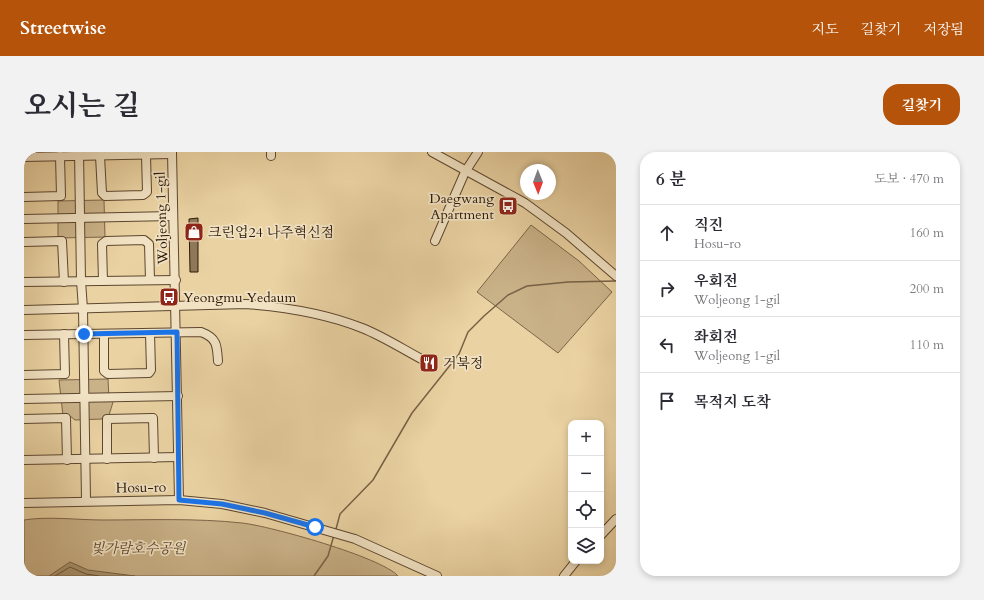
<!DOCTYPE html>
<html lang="ko">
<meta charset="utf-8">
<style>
body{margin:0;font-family:Cardo,"Noto Serif KR",serif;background:#f2f2f3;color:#2b2b33}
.controls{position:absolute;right:12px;bottom:12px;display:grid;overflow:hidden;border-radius:8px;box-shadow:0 2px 6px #0003}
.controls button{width:36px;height:36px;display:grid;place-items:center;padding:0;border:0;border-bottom:1px solid #e1e1e2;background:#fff;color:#2b2b33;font:20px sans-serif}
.compass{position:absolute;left:496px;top:12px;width:36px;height:36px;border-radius:50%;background:#fff;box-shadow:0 2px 6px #0003;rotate:179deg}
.stop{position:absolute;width:12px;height:12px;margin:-9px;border:3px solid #1a73e8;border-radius:50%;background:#fff}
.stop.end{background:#1a73e8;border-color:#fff;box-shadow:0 1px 4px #0008}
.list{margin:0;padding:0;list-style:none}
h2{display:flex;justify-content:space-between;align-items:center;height:52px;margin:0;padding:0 16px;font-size:17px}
h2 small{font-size:13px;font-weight:400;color:#7c7c81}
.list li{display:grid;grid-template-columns:26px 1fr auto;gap:12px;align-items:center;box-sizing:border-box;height:56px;padding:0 16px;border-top:1px solid #e1e1e2}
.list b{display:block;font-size:15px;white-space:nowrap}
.list p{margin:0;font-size:13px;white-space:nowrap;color:#7c7c81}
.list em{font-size:13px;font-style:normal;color:#7c7c81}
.icon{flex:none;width:22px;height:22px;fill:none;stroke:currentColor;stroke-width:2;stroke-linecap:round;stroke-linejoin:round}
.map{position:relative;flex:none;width:592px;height:424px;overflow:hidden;border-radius:16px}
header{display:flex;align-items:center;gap:24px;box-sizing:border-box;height:56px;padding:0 20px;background:#b45309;color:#fff}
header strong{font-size:19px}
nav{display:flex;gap:22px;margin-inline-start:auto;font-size:14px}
.intro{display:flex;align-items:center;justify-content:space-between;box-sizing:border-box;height:96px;padding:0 24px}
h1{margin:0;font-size:28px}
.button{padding:10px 18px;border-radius:16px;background:#b45309;color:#fff;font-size:14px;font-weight:700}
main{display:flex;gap:24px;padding:0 24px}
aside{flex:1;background:#fff;border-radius:16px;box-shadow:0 2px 6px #0003}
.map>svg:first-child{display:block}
.green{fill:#cab288;stroke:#7b6548}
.water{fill:#a9936e;stroke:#776246}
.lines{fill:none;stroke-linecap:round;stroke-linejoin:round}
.shore{stroke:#6a563c;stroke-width:1}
.stream{stroke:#776246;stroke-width:1.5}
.building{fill:#8f7959;stroke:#2c1809}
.minor-casing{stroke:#5c462f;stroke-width:10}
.minor{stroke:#f1e2c3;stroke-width:8}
.route{stroke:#1a73e8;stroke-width:5}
.labels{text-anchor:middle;stroke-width:3.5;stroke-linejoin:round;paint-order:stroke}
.poi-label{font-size:14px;fill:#2c1809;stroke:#f1e2c3;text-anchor:start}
.street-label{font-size:14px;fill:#2c1809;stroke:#f1e2c3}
.park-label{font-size:14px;font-style:italic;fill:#5b462f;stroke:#f1e2c3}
</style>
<header>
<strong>Streetwise</strong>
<nav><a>지도</a><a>길찾기</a><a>저장됨</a></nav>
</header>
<div class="intro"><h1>오시는 길</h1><a class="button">길찾기</a></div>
<main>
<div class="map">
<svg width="592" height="424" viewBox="0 0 592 424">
<rect width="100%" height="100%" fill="#ead2a2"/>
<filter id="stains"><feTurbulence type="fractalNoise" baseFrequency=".005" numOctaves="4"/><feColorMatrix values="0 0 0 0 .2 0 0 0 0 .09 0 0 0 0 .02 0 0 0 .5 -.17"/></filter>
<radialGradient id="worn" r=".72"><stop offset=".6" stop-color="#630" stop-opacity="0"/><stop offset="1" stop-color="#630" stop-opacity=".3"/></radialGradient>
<g class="green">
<polygon points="80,48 81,85 34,86 34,49"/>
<polygon points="507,73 555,109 588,140 534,201 453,140"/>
<polygon points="84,227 85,247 90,247 85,263 80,263 78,267 51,268 46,264 39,264 35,228"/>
<path d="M0,368C25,364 53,368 79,368C125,368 172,366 218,371C246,374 357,405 374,424H0Z"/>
</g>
<polygon class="water" points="46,410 64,418 111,424 25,424"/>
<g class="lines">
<polyline class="shore" points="31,424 46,415 62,422 75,424"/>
<g class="stream">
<polyline points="312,377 316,362 349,328 388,261 435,202 444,180 460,164 484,143 503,134 544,130 592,129"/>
<polyline points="290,424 304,404 310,383"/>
</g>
</g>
<polygon class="building" points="174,66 174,120 166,120 165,67"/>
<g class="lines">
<defs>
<g id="minor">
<polyline points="55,0 57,129 59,157 62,349"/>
<polyline points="148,0 155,348"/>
<polyline points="408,0 501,51 542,81 592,124"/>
<polyline points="76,4 78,41 81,44 119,43 123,40 122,3"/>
<polyline points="247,4 247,0"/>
<polyline points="0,5 148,2"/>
<polyline points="0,45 37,44 36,4"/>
<polyline points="0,67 149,64"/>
<polyline points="411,89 441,20 454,0"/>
<polyline points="0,90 38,89 40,130"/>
<polyline points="79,129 78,92 82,89 120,88 125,92 126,128"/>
<polyline points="0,130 152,128"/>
<path d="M0,158L222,152C261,155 301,161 338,176C361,185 383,200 405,211"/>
<polyline points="80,182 80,219 84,222 125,221 127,218 126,181"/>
<path d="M0,183L177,180C193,186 193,193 194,209"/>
<polyline points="0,223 41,222 40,182"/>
<polyline points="0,247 154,244"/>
<polyline points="0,267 42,266 43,308"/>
<polyline points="83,307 83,267 129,266 130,306"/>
<polyline points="0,308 154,305"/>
<polyline points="0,351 155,348 198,352 241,361 331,387 413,424"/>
<polyline points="577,383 592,367"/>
<polyline points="540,424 552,409"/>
</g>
</defs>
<use href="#minor" class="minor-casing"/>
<use href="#minor" class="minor"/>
</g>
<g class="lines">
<polyline class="route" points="60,182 153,180 155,348 198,352 241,361 291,375"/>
</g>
<defs>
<symbol id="bus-square" viewBox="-11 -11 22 22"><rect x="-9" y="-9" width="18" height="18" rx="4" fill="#8f2418" stroke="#f1e2c3"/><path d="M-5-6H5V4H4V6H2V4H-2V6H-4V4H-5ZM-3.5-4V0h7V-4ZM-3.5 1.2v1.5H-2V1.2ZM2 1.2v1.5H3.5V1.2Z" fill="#fff"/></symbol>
<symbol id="shop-square" viewBox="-11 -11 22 22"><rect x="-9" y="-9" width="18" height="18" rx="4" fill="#8f2418" stroke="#f1e2c3"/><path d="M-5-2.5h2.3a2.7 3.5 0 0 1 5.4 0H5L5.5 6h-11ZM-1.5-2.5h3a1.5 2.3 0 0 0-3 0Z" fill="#fff"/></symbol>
<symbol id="restaurant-square" viewBox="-11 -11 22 22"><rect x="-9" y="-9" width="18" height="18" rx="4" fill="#8f2418" stroke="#f1e2c3"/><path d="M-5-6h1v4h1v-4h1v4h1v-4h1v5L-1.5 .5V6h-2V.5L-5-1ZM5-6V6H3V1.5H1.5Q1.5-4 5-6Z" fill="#fff"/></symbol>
</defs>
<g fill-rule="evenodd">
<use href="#bus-square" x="473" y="43" width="22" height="22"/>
<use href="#shop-square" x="159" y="69" width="22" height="22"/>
<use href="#bus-square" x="134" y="134" width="22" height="22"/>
<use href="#restaurant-square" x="394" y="200" width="22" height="22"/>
</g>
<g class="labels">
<g class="poi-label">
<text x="470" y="51" text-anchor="end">Daegwang<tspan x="470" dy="16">Apartment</tspan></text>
<text x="184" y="85">크린업24 나주혁신점</text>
<text x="159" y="150">Yeongmu Yedaum</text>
<text x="419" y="216">거북정</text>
</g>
<g class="street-label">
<text transform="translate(137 66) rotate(-92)" y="5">Woljeong 1-gil</text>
<text transform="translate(117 335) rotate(-1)" y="5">Hosu-ro</text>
</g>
<g class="park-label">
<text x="114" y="401">빛가람호수공원</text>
</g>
</g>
<rect width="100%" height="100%" filter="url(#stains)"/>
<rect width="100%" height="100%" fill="url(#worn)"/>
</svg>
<div class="controls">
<button>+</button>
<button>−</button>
<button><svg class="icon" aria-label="locate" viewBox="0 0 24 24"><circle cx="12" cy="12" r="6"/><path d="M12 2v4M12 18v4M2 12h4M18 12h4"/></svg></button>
<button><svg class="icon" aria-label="layers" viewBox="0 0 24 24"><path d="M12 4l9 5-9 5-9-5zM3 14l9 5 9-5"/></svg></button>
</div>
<svg class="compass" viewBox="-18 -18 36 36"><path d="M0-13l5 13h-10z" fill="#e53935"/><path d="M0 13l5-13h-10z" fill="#7c7c81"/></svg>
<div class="stop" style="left:291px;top:375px"></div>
<div class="stop end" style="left:60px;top:182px"></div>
</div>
<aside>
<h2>6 분<small>도보 · 470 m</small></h2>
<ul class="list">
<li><svg class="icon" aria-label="ahead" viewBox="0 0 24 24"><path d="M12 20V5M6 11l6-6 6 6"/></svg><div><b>직진</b><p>Hosu-ro</p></div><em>160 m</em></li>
<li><svg class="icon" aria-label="right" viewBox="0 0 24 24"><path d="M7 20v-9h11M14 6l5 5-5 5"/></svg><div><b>우회전</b><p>Woljeong 1-gil</p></div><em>200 m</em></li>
<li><svg class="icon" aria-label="left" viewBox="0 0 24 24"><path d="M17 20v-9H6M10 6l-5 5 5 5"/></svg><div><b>좌회전</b><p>Woljeong 1-gil</p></div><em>110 m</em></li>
<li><svg class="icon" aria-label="arrive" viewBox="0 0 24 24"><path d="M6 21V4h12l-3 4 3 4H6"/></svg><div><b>목적지 도착</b></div></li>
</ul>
</aside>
</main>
